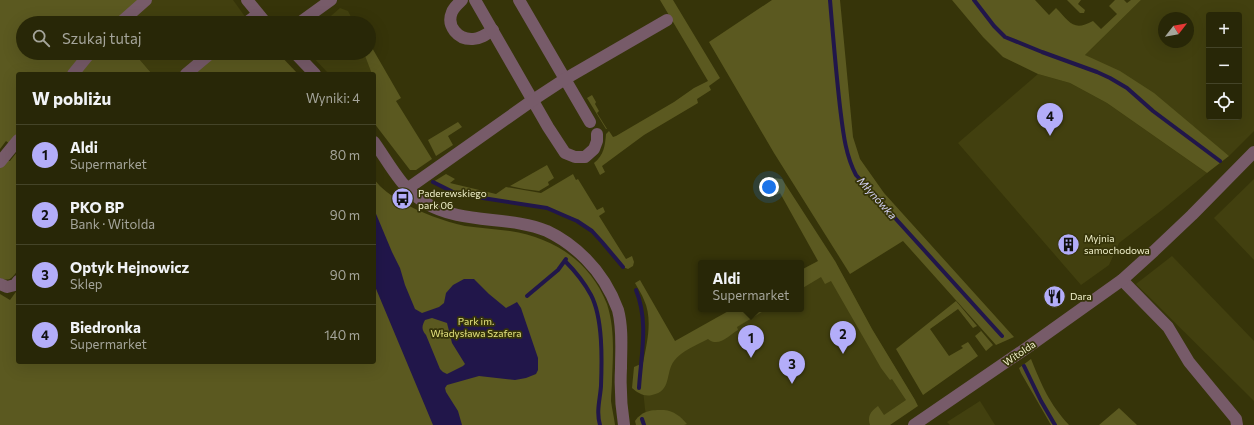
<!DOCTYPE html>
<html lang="pl">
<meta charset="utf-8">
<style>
body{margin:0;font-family:Commissioner,sans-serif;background:#302f11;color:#f1f3f6}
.controls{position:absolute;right:12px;top:12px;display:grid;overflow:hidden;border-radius:4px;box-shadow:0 4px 16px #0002}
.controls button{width:36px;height:36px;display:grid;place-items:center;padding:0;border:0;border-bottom:1px solid #444428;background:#282707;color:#f1f3f6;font:20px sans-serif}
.compass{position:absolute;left:1158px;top:12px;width:36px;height:36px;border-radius:50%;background:#282707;box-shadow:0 4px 16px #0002;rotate:59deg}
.you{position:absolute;left:769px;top:187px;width:14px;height:14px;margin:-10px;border:3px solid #fff;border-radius:50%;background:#1a73e8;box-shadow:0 0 0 6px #1a73e833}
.badge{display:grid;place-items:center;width:26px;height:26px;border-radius:50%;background:#b3adf9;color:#111;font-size:13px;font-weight:700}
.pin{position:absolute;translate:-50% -33px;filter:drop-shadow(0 1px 2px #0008)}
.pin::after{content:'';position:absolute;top:21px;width:14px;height:12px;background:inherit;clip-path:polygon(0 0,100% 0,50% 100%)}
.popup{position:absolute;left:698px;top:260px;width:106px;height:52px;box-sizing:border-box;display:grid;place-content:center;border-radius:4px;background:#282707;filter:drop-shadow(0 1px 3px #0005);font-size:13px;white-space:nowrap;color:#a5a59b}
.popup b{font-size:15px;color:#f1f3f6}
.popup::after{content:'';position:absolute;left:50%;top:100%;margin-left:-8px;border:8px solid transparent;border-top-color:#282707}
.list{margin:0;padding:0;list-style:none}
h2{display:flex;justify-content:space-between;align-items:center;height:52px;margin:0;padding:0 16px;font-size:17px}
h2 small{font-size:13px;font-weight:400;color:#a5a59b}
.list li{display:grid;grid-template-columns:26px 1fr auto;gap:12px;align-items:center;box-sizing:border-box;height:60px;padding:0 16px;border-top:1px solid #444428}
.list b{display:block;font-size:15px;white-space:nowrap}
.list p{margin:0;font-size:13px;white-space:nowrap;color:#a5a59b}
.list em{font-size:13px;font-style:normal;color:#a5a59b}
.icon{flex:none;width:22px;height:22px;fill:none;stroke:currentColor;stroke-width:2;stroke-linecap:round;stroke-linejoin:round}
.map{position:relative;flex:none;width:1254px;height:425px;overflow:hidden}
.search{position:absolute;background:#282707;box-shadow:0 4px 16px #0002;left:16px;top:16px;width:360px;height:44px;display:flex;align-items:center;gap:10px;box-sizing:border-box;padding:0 14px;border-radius:22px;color:#a5a59b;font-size:15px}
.panel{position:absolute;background:#282707;box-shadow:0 4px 16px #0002;left:16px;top:72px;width:360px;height:292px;border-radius:4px}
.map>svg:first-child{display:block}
.built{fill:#42400f;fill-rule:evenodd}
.green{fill:#5b5920}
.water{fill:#21164a;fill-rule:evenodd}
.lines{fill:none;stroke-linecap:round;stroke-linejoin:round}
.stream{stroke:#21164a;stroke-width:4}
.minor{stroke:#775b69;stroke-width:12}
.labels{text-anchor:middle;stroke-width:3.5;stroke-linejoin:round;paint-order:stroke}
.poi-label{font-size:10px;fill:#f1f1cb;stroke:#363409;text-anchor:start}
.park-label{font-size:10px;fill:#e4e27f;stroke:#363409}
.street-label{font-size:10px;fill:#f1f1cb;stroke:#363409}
.water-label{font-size:11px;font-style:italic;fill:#d5d3f7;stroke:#363409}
</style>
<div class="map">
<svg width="1254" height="425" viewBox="0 0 1254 425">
<rect width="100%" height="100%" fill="#363409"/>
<g class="built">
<polygon points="152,0 233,0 246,18 240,23 127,23"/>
<path d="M1141,0H1254V131L1229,156L1085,55ZM1209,15H1239V117H1209ZM1164,18H1188V42H1164Z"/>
<polygon points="340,8 348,11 354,23 323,23"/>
<polygon points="134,53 204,53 179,74 152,74"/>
<polygon points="309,53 367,53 373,74 329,74"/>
<polygon points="1038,74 1070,83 1107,103 1207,173 1162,210 1119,243 1109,265 1081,285 958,143"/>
<polygon points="1254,179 1254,260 1214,218"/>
<polygon points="1172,256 1254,341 1254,401 1136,284"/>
<polygon points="835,261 872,329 915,400 879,425 648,425 645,409 642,380 745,309 801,309 801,279"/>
<polygon points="980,401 995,425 950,425 947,422"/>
</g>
<g class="green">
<polygon points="0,0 140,0 113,23 23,23 23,53 86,53 68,74 18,74 18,134 10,144 6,141 0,149"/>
<path d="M660,0H673L720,78L709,86L711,90L697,99L698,103L644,135L602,166L605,172L600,175L594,163C604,155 605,146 606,134L609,131L613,137L616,136L674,102L694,88L708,81Z"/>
<polygon points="772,0 840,0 853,137 860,159 884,193 1014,337 996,345 903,241 850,274 774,153 709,42"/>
<path d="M952,0H1035L1049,15L1056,8C1070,22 1073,32 1093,21L1101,29L1117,14L1109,6L1115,0H1124L1127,3L1131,0H1141L1085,55L1120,71L1154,93L1229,156L1207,173L1107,103L1070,83L1038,74L1003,57L983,37Z"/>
<polygon points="1067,0 1081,0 1078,4 1085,10 1084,13 1080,13"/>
<polygon points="371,46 401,98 396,101 432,159 416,170 410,170 374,123 374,85 375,84 374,74 372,74 364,53 369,53 369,47"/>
<polygon points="95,53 134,53 152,74 77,74"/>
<polygon points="218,53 278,53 298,74 193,74"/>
<polygon points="592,95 596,102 595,104 599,111 597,113 607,129 606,129 587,98"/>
<polygon points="458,122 462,127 448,136 453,145 436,156 428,140"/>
<path d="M18,146V270C12,278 10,282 0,278V167L5,161H10L17,152L16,148Z"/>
<polygon points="547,165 554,178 548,182 549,185 539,191 524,189 510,186"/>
<polygon points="446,174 455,179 450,183 496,194 506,187 541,193 573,174 576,180 578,179 597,210 603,207 605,212 599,216 626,259 632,256 634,262 633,266 628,269 623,267 602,242 592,231 577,221 563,215 547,208 457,194 433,182"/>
<path d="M773,178L782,179L835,261L872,329L915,400L918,406L890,425H870C867,416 871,411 878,406L884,415L906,400L892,379L890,380L881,368L831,281L825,284L821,277L801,289V270L818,261L780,193L776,195L771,185L775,183Z"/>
<path d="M374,179C381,189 392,196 402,202C421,213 443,221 465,226C479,228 495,229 510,231C554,238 590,261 607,304C615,328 613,355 612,380C612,387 611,394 611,401C612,409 614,417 615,425H0V294L10,300L18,289V362H374Z"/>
<path d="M640,280L675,341L732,309H767L737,327L738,330C729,335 719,348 708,339C697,345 681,351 674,361C665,373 672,391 652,395C644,397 638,393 632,388L634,367L643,363C647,343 653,319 644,300C642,294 638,289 635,283Z"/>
<polygon points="956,301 993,345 986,351 975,336 981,331 977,326 973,328 958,309 930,329 949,356 963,348 961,346 968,342 978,356 923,395 896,349"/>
<path d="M1031,359C1042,386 1049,403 1069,425H1051L1021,373L1019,368Z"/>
<polygon points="1119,408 1137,425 1099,425"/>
<path d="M664,410C674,411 680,416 687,424L684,425H636L635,421C643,410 651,410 664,410Z"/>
</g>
<path class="water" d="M374,209L392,252L400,268L405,285L415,309L422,313L439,307L444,303L446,293L453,285L464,279H474L489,294L506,308L517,302L521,308L538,358V370L536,374L526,378L515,380L479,376L447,385L445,388L446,392L458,411L462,425H433L374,284ZM432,318L447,323L452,343L465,364L463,366L447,374L443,372L440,369L426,335C421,329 422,326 425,320Z"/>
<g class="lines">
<g class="stream">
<path d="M830,0C833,36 836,72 840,107C843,131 845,154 856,175L1002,336"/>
<polyline points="974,0 994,26 1005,37 1042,52 1097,72 1110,78 1127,88 1153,111 1220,161"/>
<polyline points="433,182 457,194 547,208 563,215 577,221 592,231 602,242 623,267"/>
<path d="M565,261C575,271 584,282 591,295C603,318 602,360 601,386C600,400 596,411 600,425"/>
<path d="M636,290C649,322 641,355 639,388"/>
<polyline points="527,296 558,270 566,259"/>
<polyline points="1024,366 1041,401 1055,425"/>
<polyline points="642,419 644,425"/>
</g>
<g class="minor">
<polyline points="247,0 266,23"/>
<path d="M462,0C459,3 454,7 452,12C446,26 458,40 473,39C480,39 487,34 493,30"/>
<polyline points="475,0 548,127 565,153 575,157 585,157 594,149 597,141 597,134"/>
<polyline points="519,0 590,122"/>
<polyline points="120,23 146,0"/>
<polyline points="246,23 258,14"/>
<polyline points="299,23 331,0"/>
<polyline points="295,53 315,74"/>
<polyline points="73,74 90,53"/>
<polyline points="186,74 211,53"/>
<path d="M374,142C389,163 401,188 424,202C461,225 508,215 547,231C562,238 575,248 586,259C601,274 611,291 618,310C623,329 621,349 621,368C620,387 621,406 624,425"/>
<polyline points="0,162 18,140"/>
<polyline points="407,189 533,100 565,79 667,20"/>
<polyline points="1122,280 1168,327 1189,362 1236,419 1237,425"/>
<polyline points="0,284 7,287 15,285 18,281"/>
<polyline points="914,425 1028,347 1122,280 1154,251 1192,215 1254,152"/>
</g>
</g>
<defs>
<symbol id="bus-disc" viewBox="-11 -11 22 22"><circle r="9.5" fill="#b3adf9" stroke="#363409"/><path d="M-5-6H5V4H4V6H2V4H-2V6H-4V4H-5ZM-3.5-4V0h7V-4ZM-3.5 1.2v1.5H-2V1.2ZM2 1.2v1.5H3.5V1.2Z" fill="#111"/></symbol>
<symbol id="building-disc" viewBox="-11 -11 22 22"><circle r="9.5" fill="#b3adf9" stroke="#363409"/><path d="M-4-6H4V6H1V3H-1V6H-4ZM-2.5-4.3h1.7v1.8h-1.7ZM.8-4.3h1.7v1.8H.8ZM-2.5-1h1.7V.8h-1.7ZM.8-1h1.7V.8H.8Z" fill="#111"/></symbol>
<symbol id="restaurant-disc" viewBox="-11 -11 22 22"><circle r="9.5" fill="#b3adf9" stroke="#363409"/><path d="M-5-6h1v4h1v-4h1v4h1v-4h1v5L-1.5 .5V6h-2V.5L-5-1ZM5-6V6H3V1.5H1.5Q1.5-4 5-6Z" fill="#111"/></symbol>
</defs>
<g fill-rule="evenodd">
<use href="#bus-disc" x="390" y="186" width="25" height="25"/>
<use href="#building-disc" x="1056" y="232" width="25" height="25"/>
<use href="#restaurant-disc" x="1042" y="284" width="25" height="25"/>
</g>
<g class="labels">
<g class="poi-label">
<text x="418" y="197">Paderewskiego<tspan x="418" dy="12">park 06</tspan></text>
<text x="1084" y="242">Myjnia<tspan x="1084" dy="12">samochodowa</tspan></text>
<text x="1070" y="300">Dara</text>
</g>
<g class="park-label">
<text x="476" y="325">Park im.<tspan x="476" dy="12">Władysława Szafera</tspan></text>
</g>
<g class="street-label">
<text transform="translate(1019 353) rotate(-34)" y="4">Witolda</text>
</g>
<g class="water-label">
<text transform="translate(877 198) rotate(48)" y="4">Młynówka</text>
</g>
</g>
</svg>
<div class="controls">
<button>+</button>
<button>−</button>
<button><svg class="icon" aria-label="locate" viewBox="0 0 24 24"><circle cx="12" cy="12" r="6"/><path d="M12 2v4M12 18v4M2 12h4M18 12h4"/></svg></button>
</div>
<svg class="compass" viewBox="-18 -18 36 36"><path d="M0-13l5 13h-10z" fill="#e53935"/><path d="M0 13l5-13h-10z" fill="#a5a59b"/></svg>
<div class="you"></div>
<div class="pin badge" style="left:751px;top:358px">1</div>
<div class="popup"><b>Aldi</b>Supermarket</div>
<div class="pin badge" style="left:843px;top:354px">2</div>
<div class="pin badge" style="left:792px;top:384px">3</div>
<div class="pin badge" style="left:1050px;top:136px">4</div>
<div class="search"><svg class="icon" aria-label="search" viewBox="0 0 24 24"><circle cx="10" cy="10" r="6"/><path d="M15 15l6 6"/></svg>Szukaj tutaj</div>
<section class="panel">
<h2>W pobliżu<small>Wyniki: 4</small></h2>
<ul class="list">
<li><span class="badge">1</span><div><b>Aldi</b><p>Supermarket</p></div><em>80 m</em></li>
<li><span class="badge">2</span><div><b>PKO BP</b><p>Bank · Witolda</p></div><em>90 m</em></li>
<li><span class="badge">3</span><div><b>Optyk Hejnowicz</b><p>Sklep</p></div><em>90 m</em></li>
<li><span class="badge">4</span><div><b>Biedronka</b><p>Supermarket</p></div><em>140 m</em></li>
</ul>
</section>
</div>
